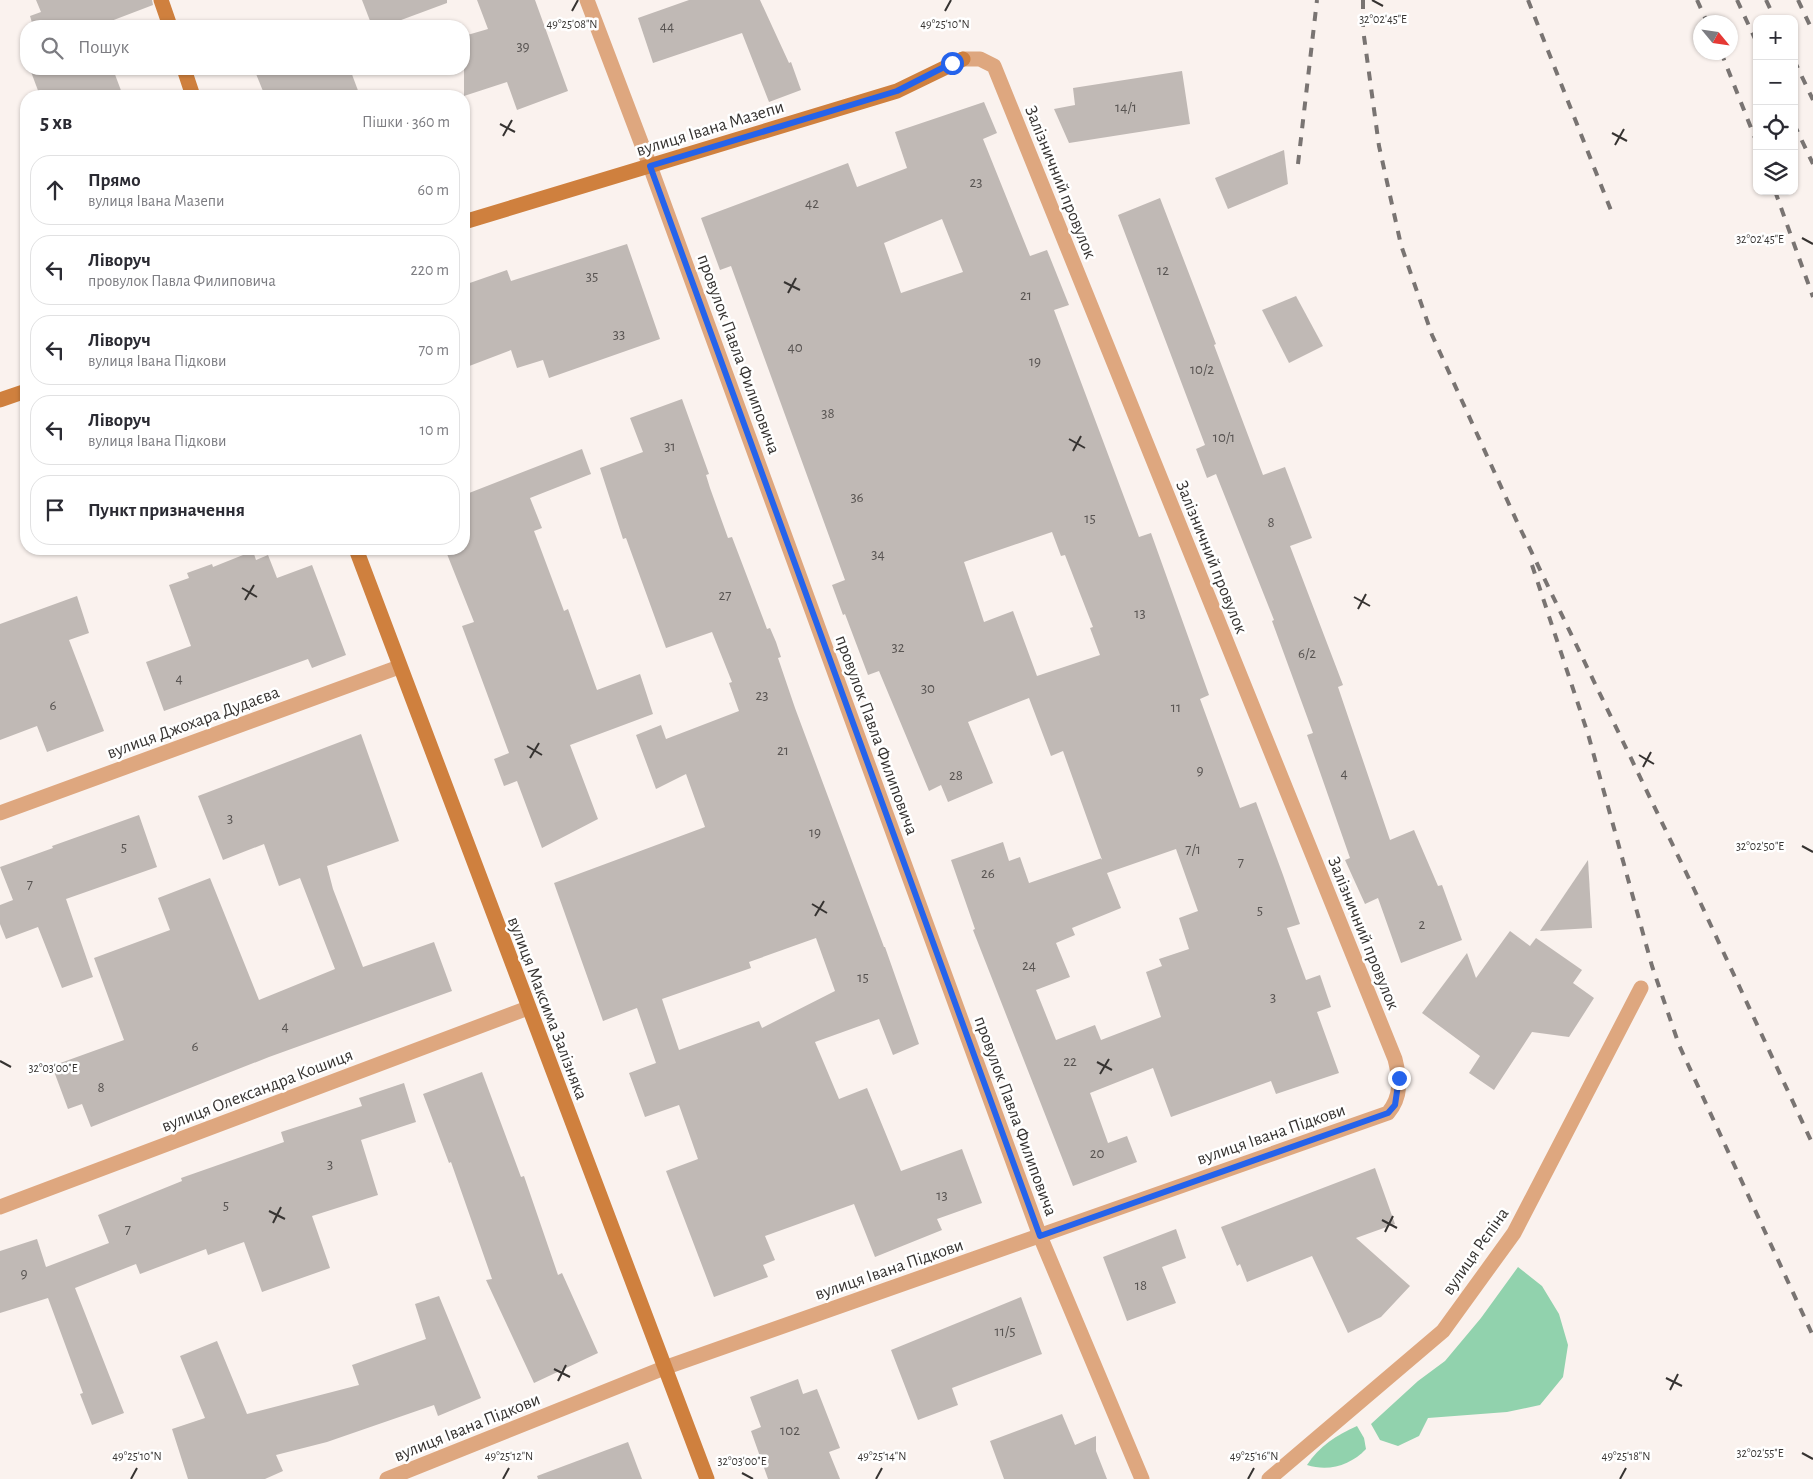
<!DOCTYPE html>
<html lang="uk">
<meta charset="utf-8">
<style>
body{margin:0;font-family:"Alegreya Sans",sans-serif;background:#f2f2f3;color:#2b2b33}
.controls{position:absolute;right:15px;top:15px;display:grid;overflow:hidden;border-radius:10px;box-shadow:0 1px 4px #0004}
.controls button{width:45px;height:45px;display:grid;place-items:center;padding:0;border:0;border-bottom:1px solid #e1e1e2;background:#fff;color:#2b2b33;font:25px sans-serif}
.compass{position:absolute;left:1693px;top:15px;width:45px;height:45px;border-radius:50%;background:#fff;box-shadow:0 1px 4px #0004;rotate:119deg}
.stop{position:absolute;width:15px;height:15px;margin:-11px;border:4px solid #2563eb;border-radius:50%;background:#fff}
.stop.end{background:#2563eb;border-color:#fff;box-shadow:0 1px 5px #0008}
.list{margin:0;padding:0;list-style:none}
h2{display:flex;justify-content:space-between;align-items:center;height:65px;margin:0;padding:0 20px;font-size:21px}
h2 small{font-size:16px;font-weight:400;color:#7c7c81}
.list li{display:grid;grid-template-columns:32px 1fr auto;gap:15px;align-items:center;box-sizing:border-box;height:70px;margin:0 10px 10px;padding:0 10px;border:1px solid #e1e1e2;border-radius:20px}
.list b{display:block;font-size:19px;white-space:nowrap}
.list p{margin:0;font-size:16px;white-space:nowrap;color:#7c7c81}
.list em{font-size:16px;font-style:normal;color:#7c7c81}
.icon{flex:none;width:28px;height:28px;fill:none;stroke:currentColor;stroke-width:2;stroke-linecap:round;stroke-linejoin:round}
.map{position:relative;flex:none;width:1813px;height:1479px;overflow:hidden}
.search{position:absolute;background:#fff;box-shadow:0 1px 4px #0004;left:20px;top:20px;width:450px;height:55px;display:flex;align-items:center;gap:12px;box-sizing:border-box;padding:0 18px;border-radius:20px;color:#7c7c81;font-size:19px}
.panel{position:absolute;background:#fff;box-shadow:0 1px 4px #0004;left:20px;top:90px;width:450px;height:465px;border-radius:20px}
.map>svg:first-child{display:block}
.green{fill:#91d2ad}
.building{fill:#c0b9b5;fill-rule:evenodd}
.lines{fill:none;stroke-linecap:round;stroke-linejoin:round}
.street{stroke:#dea77f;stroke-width:15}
.secondary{stroke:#cf803e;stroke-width:15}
.rail{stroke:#797472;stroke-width:4;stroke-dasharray:9 9;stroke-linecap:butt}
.route{stroke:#2563eb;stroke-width:6}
.ticks{fill:none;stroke:#363331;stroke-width:2}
.labels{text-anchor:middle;stroke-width:5;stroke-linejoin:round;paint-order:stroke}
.number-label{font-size:15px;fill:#585452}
.street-label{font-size:18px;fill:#363331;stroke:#fff}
.ticks-label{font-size:12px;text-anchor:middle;fill:#363331;stroke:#fff;stroke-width:5;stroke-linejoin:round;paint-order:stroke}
</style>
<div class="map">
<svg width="1813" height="1479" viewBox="0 0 1813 1479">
<rect width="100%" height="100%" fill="#faf2ee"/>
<g class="green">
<polygon points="1518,1267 1542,1286 1559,1314 1568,1345 1563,1377 1540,1405 1507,1412 1428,1418 1419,1436 1398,1446 1380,1440 1371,1424 1418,1381 1445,1361 1481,1318"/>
<path d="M1357,1426L1364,1438L1366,1449C1351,1465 1329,1472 1307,1465C1319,1446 1337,1435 1357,1426Z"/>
</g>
<g class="building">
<polygon points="36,0 152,0 153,5 98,26 33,26 30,16 41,12"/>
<polygon points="362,0 447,0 447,3 385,26 372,26"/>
<polygon points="477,0 535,0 568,91 517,110 507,82 464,96 464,36 488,29"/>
<polygon points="689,0 760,0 789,63 791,62 801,90 769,102 742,33 653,63 638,18"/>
<polygon points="30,69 113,69 123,96 40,96"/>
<polygon points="254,69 350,69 360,96 265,96"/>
<polygon points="1182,71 1190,124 1069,143 1054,109 1075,105 1073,88"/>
<path d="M984,102L997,133L983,139L1030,256L1047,250L1069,305L1054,310L1139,537L1151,533L1209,695L1200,699L1240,808L1256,802L1283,875L1300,924L1287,928L1306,980L1320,975L1331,1007L1317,1012L1339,1073L1276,1094L1271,1081L1171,1117L1153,1068L1090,1093L1108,1143L1127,1136L1137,1162L1073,1186L973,930L975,929L951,860L1003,842L1009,861L1020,857L1029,883L1102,858V860L1063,751L1051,756L1029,698L968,722L993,783L948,802L941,785L929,791L879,671L868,675L845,614L843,615L832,585L845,580L731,266L720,270L701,218L848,163L857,187L907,168L895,132ZM942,219L963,272L901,293L884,243ZM1052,532L1061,556L1065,555L1093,627L1090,628L1100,655L1037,676L1013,611L984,622L964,562ZM1176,849L1198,911L1179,918L1189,949L1159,959L1162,966L1146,972L1161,1017L1101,1040L1095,1025L1056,1040L1036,990L1070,977L1056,943L1075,935L1072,928L1121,908L1107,873Z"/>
<polygon points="1284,150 1288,184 1228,209 1215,178"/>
<polygon points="1160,198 1216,344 1214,345 1263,475 1285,467 1312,538 1290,546 1343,685 1338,687 1390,840 1414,830 1438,886 1442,885 1462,940 1401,963 1378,898 1365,904 1345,860 1350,858 1307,735 1313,733 1272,621 1274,620 1216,474 1207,478 1196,449 1205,445 1118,215"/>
<polygon points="627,244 660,339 549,378 543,360 517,368 511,350 464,368 464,285 507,270 511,281"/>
<polygon points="1296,296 1323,346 1289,363 1262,310"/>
<path d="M682,399L709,474L706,475L710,488L728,538L732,537L767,629L770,628L776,642L781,657L778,658L795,708L884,947H885L919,1044L893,1055L879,1019L815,1042L839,1099L867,1088L901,1171L962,1149L982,1203L937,1219L942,1230L875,1257L854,1204L765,1236L775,1260L763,1265L768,1277L714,1297L666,1171L698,1159L679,1105L645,1117L629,1073L656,1063L637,1008L603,1021L554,883L705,827L686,774L656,789L636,735L661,725L666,739L739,711L729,683L732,682L712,632L666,648L626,538L623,539L600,468L643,452L630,418ZM816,938L835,991L762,1028L759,1021L679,1050L662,999L751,968L749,962Z"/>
<polygon points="582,449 591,474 530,498 542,528 534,531 564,611 568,609 597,690 640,674 653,714 570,745 598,819 542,848 517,781 504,786 494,759 509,753 462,626 474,622 445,549 464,549 464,495"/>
<polygon points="253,551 256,560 268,555 277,578 312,565 346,655 312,668 308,659 164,711 146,662 191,646 169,585 189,578 187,573 212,564 213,567"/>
<polygon points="77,596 89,633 69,640 104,731 47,752 37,726 0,740 0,624"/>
<polygon points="361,734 399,841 327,866 333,889 363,967 434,942 452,991 269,1057 91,1127 82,1104 68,1109 52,1066 124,1040 94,958 170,930 158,898 210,878 259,1000 335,969 300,878 279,886 264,844 223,860 198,796"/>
<polygon points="139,815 157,867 66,899 93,977 62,988 38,927 6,939 0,924 0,905 13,900 0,867 53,848 52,846"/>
<polygon points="1588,860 1592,928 1540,931"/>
<polygon points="1510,931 1530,946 1536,938 1582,970 1573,983 1594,998 1569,1037 1532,1032 1494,1090 1469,1073 1480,1056 1422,1013 1467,953 1476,978"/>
<polygon points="482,1072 521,1177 524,1176 558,1275 562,1273 598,1353 534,1383 486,1280 492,1279 451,1162 449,1163 423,1094"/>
<polygon points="404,1083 416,1122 361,1140 378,1195 312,1216 330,1268 262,1292 244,1242 208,1255 206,1249 140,1274 136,1264 75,1288 124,1413 92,1425 80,1394 83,1393 48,1298 0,1313 0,1251 37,1239 46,1267 109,1243 98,1215 182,1181 181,1178 284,1142 281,1132 362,1106 359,1098"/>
<polygon points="1375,1168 1395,1224 1356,1238 1410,1286 1381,1317 1348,1333 1312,1256 1247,1282 1240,1264 1237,1266 1221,1227"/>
<polygon points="1176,1229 1186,1258 1162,1267 1176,1303 1127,1321 1103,1257"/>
<polygon points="439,1296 481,1398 438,1416 434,1405 327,1442 276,1455 283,1471 265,1479 188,1479 172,1429 205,1418 180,1356 217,1341 247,1414 359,1385 352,1365 426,1339 415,1304"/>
<polygon points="1021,1297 1042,1354 952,1388 958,1405 918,1420 891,1350"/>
<polygon points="798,1379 803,1394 817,1389 840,1448 829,1452 840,1479 768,1479 751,1431 761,1427 750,1397"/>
<polygon points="1062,1414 1075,1445 1096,1436 1096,1451 1107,1479 1004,1479 990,1441"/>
<polygon points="628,1442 642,1479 538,1479 537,1476"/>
</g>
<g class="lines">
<g class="street">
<polyline points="587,0 650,166 1040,1236 1142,1479"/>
<polyline points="0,813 399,667"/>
<polyline points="0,1207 528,1008"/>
<path d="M387,1479L664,1368L1388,1113C1402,1096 1400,1079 1395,1059L994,66L980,59H963"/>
<polyline points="1269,1479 1443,1331 1514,1233 1641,988"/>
</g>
<g class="secondary">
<polyline points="161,0 170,26"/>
<polyline points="184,69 193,96"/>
<polyline points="464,222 897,91 963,59"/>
<polyline points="0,400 26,391"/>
<polyline points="356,549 707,1479"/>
</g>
<g class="rail">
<polyline points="1363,0 1363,29 1379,146 1401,245 1432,335 1518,524 1694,889 1813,1145"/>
<polyline points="1528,0 1612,213"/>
<polyline points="1697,0 1707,22"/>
<polyline points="1737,0 1757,43"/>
<polyline points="1766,0 1775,19"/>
<polyline points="1798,0 1813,32"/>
<polyline points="1721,52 1757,143"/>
<polyline points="1794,60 1813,100"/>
<polyline points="1794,124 1813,164"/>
<polyline points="1298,164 1317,0"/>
<polyline points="1775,191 1813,297"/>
<polyline points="1532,565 1588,734 1652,966 1679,1045 1813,1336"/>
</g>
</g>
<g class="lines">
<polyline class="route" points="952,63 897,91 650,166 1040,1236 1388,1113 1395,1105 1399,1078"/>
</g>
<path class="ticks" d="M1372,0L1383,6M572,11L578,0M945,11L951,0M500,124L515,132M1612,133L1627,141M503,136L512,120M1615,145L1624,129M1802,238L1813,244M784,282L800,290M788,293L796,278M1069,439L1085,448M1073,451L1081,436M242,588L257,597M1354,597L1370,606M245,600L254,585M1358,609L1366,594M527,746L542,755M1639,755L1654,764M530,758L539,743M1643,767L1651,752M1802,846L1813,852M812,904L827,913M815,916L824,901M0,1061L11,1067M1097,1062L1112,1070M1100,1074L1109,1059M269,1211L285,1219M1382,1220L1397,1228M273,1223L281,1207M1385,1232L1393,1216M554,1369L570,1377M1666,1378L1682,1386M558,1381L566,1365M1670,1390L1678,1374M1802,1453L1813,1459M742,1473L753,1479M131,1479L137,1468M503,1479L509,1468M876,1479L882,1468M1248,1479L1254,1468M1620,1479L1626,1468"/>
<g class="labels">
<g class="number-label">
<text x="667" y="31">44</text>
<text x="523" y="51">39</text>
<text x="1126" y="112">14/1</text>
<text x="976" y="187">23</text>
<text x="812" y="208">42</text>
<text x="1163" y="275">12</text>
<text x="592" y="281">35</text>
<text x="1026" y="300">21</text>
<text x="619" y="339">33</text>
<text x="795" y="352">40</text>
<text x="1035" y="366">19</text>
<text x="1202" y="374">10/2</text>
<text x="828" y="418">38</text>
<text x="1224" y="442">10/1</text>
<text x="670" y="451">31</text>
<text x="857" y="502">36</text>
<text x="1090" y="523">15</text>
<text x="1271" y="527">8</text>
<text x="878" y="559">34</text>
<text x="725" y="600">27</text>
<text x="1140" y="618">13</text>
<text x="898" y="652">32</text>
<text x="1307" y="658">6/2</text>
<text x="179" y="683">4</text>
<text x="928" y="693">30</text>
<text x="762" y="700">23</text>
<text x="53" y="710">6</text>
<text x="1176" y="712">11</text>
<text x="783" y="755">21</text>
<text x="1200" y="775">9</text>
<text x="1344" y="778">4</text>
<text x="956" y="780">28</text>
<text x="230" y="823">3</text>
<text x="815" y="837">19</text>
<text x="124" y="852">5</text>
<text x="1193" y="854">7/1</text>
<text x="1241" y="867">7</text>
<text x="988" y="878">26</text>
<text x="30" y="889">7</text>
<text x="1260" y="915">5</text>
<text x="1422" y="929">2</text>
<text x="1029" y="970">24</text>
<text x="863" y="982">15</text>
<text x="1273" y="1002">3</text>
<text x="285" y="1031">4</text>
<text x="195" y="1051">6</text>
<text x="1070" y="1066">22</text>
<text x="101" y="1092">8</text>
<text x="1097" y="1158">20</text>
<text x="330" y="1169">3</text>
<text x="942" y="1200">13</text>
<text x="226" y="1210">5</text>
<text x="128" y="1234">7</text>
<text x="24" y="1278">9</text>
<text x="1141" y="1290">18</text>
<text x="1005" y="1336">11/5</text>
<text x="790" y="1435">102</text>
</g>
<g class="street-label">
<text transform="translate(710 128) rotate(-17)" y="6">вулиця Івана Мазепи</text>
<text transform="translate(1061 182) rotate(68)" y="6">Залізничний провулок</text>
<text transform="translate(739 354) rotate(70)" y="6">провулок Павла Филиповича</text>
<text transform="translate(1212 557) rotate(68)" y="6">Залізничний провулок</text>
<text transform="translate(193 722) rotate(-20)" y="6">вулиця Джохара Дудаєва</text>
<text transform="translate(877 735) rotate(70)" y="6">провулок Павла Филиповича</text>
<text transform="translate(1364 933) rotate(68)" y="6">Залізничний провулок</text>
<text transform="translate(548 1008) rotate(69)" y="6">вулиця Максима Залізняка</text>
<text transform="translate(257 1090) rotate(-21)" y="6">вулиця Олександра Кошиця</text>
<text transform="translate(1016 1116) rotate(70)" y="6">провулок Павла Филиповича</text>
<text transform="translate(1271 1134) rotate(-19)" y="6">вулиця Івана Підкови</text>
<text transform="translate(1475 1251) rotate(-55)" y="6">вулиця Рєпіна</text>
<text transform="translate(889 1269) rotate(-19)" y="6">вулиця Івана Підкови</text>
<text transform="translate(467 1427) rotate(-22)" y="6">вулиця Івана Підкови</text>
</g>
</g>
<g class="ticks-label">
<text x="1383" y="23">32°02'45"E</text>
<text x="572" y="28">49°25'08"N</text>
<text x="945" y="28">49°25'10"N</text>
<text x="1760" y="243">32°02'45"E</text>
<text x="1760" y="850">32°02'50"E</text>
<text x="53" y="1072">32°03'00"E</text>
<text x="1760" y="1457">32°02'55"E</text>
<text x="137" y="1460">49°25'10"N</text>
<text x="509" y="1460">49°25'12"N</text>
<text x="882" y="1460">49°25'14"N</text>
<text x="1254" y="1460">49°25'16"N</text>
<text x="1626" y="1460">49°25'18"N</text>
<text x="742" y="1465">32°03'00"E</text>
</g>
</svg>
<div class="controls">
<button>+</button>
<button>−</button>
<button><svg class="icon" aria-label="locate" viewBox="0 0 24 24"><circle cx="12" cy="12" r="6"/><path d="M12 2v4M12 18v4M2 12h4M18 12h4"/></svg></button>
<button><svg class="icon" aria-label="layers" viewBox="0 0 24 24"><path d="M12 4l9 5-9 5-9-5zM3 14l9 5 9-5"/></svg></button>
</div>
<svg class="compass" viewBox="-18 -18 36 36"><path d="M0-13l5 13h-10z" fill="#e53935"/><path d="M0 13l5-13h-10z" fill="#7c7c81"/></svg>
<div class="stop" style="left:952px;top:63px"></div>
<div class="stop end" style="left:1399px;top:1078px"></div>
<div class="search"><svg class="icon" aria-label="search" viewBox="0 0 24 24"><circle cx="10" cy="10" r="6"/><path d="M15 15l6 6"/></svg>Пошук</div>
<section class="panel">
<h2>5 хв<small>Пішки · 360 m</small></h2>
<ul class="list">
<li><svg class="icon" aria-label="ahead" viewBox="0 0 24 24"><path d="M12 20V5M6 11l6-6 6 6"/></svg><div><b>Прямо</b><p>вулиця Івана Мазепи</p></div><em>60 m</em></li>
<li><svg class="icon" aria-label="left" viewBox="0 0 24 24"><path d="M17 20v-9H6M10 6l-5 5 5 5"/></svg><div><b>Ліворуч</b><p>провулок Павла Филиповича</p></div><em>220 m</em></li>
<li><svg class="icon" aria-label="left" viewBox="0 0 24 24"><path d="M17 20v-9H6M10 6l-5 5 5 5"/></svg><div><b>Ліворуч</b><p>вулиця Івана Підкови</p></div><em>70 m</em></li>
<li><svg class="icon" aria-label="left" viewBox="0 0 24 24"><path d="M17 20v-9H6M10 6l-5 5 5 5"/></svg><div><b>Ліворуч</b><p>вулиця Івана Підкови</p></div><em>10 m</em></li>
<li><svg class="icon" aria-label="arrive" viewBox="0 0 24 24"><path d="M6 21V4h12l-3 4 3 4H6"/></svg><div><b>Пункт призначення</b></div></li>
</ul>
</section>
</div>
